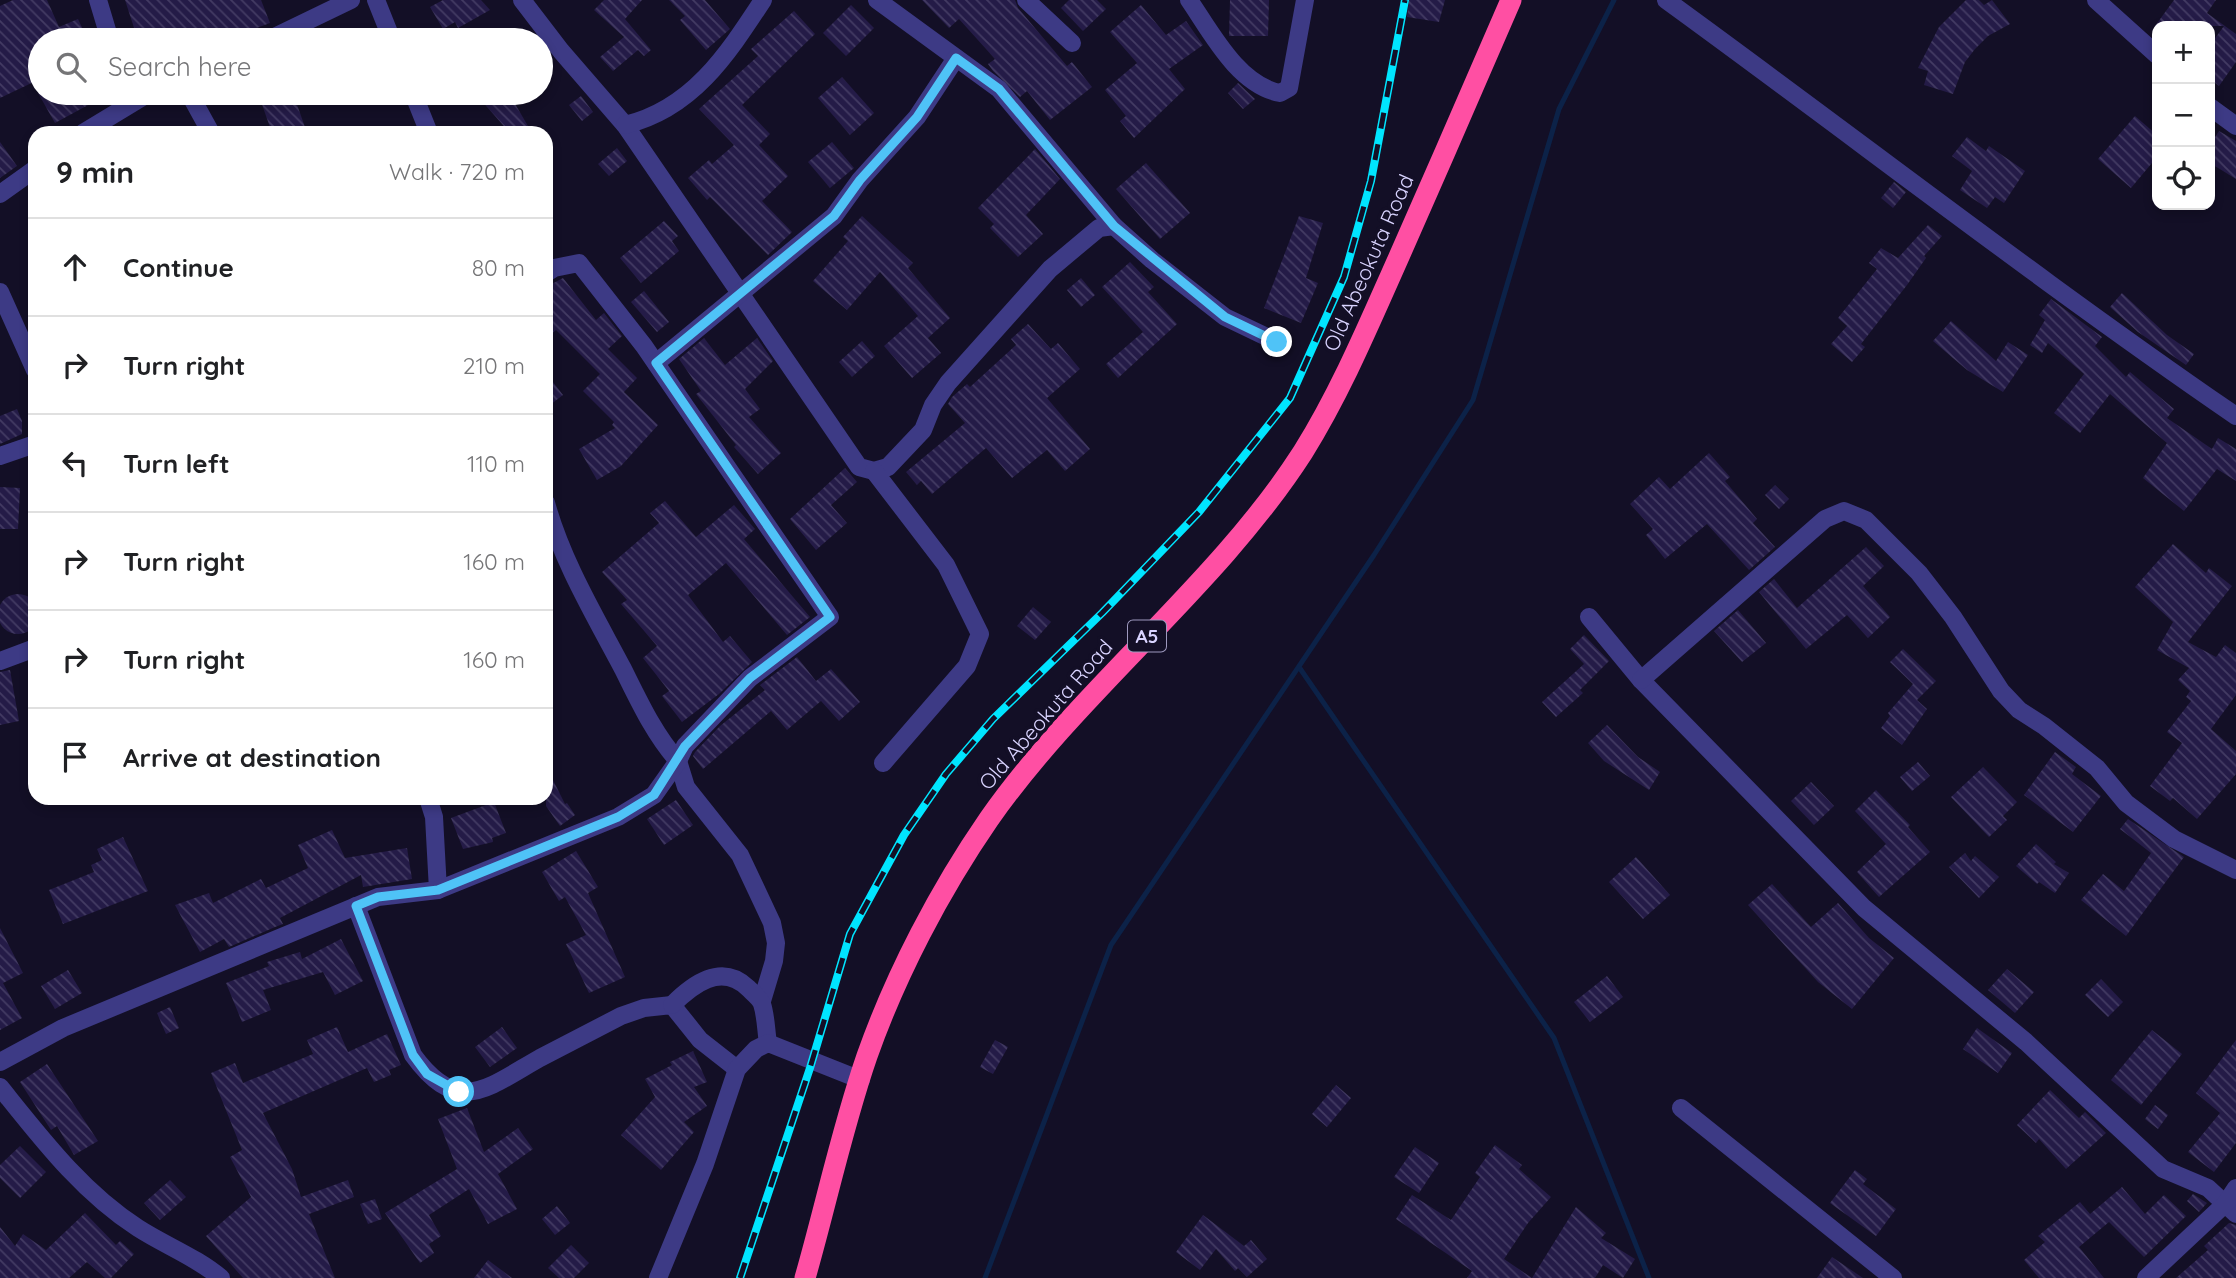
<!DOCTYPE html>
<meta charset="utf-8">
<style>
body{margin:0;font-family:Quicksand,sans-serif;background:#f6f6f6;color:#202124}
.controls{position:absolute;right:21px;top:21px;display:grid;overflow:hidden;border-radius:14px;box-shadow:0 4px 10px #0003}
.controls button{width:63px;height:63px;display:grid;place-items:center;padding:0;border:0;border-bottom:2px solid #e0e0e0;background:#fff;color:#202124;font:35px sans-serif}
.stop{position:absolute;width:21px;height:21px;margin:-16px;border:5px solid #4fc3f7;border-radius:50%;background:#fff}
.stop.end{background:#4fc3f7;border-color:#fff;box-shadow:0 2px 7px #0008}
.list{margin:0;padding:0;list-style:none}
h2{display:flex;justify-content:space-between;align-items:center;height:91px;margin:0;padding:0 28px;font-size:30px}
h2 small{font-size:23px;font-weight:400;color:#757577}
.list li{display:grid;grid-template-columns:46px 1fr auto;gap:21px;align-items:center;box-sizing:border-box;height:98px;padding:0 28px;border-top:2px solid #e0e0e0}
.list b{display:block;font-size:26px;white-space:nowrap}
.list em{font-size:23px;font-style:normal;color:#757577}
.icon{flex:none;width:38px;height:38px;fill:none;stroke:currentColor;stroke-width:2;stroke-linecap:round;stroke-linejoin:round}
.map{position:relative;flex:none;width:2236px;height:1278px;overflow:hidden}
.search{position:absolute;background:#fff;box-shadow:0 4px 10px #0003;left:28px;top:28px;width:525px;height:77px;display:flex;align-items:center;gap:18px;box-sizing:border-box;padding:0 24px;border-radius:38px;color:#757577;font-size:26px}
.panel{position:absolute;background:#fff;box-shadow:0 4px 10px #0003;left:28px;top:126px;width:525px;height:679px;border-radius:21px}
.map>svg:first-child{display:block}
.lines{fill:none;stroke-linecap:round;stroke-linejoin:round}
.stream{stroke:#0c2248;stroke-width:5}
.building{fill:url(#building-back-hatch)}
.minor{stroke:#3d3a85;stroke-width:18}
.highway{stroke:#ff4fa3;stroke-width:21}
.rail-casing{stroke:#00e5ff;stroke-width:8}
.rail{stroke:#130f26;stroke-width:5;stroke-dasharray:16;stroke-linecap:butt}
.route{stroke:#4fc3f7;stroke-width:9}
.labels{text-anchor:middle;stroke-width:7;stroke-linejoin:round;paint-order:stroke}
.shield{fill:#130f26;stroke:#9e99be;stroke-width:2}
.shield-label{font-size:19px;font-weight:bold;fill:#d9d4ff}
.street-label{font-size:21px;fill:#d9d4ff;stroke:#130f26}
</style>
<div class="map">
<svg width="2236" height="1278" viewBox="0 0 2236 1278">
<defs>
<pattern id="building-back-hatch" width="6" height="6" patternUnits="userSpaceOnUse" patternTransform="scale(1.75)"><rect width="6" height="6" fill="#241b47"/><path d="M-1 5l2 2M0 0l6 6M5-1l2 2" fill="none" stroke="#433b63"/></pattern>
</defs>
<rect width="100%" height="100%" fill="#130f26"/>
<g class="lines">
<g class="stream">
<polyline points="1299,667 1554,1038 1649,1278"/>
<polyline points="985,1278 1111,945 1374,555 1473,400 1559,109 1614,0"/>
</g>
</g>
<g class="building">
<polygon points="13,0 47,0 59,27 78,19 88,40 40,40 40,79 0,98 0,6"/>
<polygon points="125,0 261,0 270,23 224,40 138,40"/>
<polygon points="443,0 481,0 490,10 458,28 455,22 443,29 430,7"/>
<polygon points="604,0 642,0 625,19 651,50 644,56 638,50 613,71 600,57 624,37 594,10"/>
<polygon points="669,0 705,0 730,29 706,50 680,20 685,16"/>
<polygon points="922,0 1015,0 1018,8 1067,66 1072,62 1092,87 1050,120 1027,91 1020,97 993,71 988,64 995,59 959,19 949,28"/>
<polygon points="1069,0 1097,0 1106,9 1083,31 1061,8"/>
<polygon points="1230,0 1269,0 1268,36 1229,36"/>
<polygon points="1409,0 1445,0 1439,22 1407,17"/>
<polygon points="1966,0 1979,0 1984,5 1992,0 2010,24 1988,36 1975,49 1965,62 1953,94 1924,85 1928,71 1918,68 1939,27"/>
<polygon points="2174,0 2216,0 2207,13 2236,34 2236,62 2219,86 2210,79 2210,45 2224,26 2155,26"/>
<polygon points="851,5 874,28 846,56 823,33"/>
<polygon points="1141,5 1166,35 1186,21 1203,45 1169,69 1185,89 1134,138 1120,121 1126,116 1105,90 1137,63 1110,32"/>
<polygon points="794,11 815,34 742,105 770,134 759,145 788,176 762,201 792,232 768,255 710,197 707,200 688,178 709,160 712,164 734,145 699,109 758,56 751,49"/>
<polygon points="842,77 874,113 850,135 818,98"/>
<polygon points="1238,83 1255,99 1243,109 1228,93"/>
<polygon points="38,93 84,93 90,104 55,123"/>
<polygon points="258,93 293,93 307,133 272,133"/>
<polygon points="488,93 526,93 514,102 532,133 510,133 480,99"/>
<polygon points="581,96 593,112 582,121 569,105"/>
<polygon points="2135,116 2157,135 2157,157 2131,188 2098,159"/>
<polygon points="2219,131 2236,141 2236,179 2210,163 2210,145"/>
<polygon points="1967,137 1986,151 1989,146 2025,171 2004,203 1995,197 1987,208 1960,190 1972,171 1952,156"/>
<polygon points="0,142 17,166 0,178"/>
<polygon points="832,142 854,168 830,188 808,162"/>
<polygon points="617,148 627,161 609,176 598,164"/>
<polygon points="1035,149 1060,179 1026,215 1043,234 1018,257 990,228 994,224 978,208"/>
<polygon points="1146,163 1190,213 1160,239 1116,189"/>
<polygon points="1894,182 1906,192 1893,208 1881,198"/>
<polygon points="862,216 913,263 908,268 950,318 928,338 941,353 912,378 884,346 918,316 880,272 847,310 813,281 848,241 843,237"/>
<polygon points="1299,216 1323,223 1306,278 1318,283 1301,323 1264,308"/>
<polygon points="664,221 678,236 672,241 679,251 641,283 620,258"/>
<polygon points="1928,225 1942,236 1924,256 1926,258 1907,285 1861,344 1865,347 1852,362 1831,344 1847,326 1838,318 1877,269 1869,263 1881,248 1898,258"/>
<polygon points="1130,262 1154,287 1148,292 1177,324 1118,378 1106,364 1143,332 1102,287"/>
<polygon points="563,278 596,320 604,313 622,336 608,349 637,378 624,392 658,425 621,466 597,480 579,449 615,428 612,425 614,422 583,391 600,374 556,330 546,338 546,287"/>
<polygon points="1081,278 1095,295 1081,307 1067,290"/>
<polygon points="644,291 669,322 657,332 631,302"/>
<polygon points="2122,293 2167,335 2194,354 2186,365 2138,332 2110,307"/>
<polygon points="2051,299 2102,337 2095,346 2126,377 2130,372 2174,409 2167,418 2212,449 2218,438 2236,449 2236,481 2217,469 2184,511 2143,478 2167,443 2110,394 2080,433 2054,413 2084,374 2048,343 2042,353 2030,345 2045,320 2039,315"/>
<polygon points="1951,321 1996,361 2008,342 2028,355 2003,392 1967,370 1933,341"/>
<polygon points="1028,324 1051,349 1058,343 1080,369 1047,398 1090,449 1065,471 1047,450 1012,478 986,448 932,494 921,481 917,485 906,472 965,423 948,404 952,397 967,384 970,387 1016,345 1011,339"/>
<polygon points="704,338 725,365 757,338 773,361 745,389 760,409 749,417 781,453 758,474 734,447 736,445 696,394 701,391 679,359"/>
<polygon points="862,341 875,356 852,377 839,362"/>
<polygon points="546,373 563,395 546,408"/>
<polygon points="17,409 22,421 22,434 0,444 0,416"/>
<polygon points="1709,453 1730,477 1725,481 1757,519 1753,523 1775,547 1749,570 1707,524 1665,559 1646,535 1653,529 1630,504 1659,477 1670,489"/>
<polygon points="845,468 857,482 831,505 847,523 816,550 790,519"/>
<polygon points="1775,485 1789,499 1779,509 1765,495"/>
<polygon points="0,487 20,488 18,529 0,529"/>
<polygon points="665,501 696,537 734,505 755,529 744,539 810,617 787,635 726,563 688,595 723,642 730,636 752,662 719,694 682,722 662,696 669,691 643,658 657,646 621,604 627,600 602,572 659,523 650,513"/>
<polygon points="2173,544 2206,573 2209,568 2232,586 2188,642 2216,657 2225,645 2236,653 2236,695 2211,729 2236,751 2236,774 2197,819 2173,798 2170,801 2150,786 2182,743 2167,732 2191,701 2186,697 2190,691 2178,680 2189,668 2157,650 2173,622 2135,587"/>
<polygon points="1866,547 1884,566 1863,586 1890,617 1868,638 1847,615 1806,649 1759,592 1774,579 1797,608"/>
<circle cx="18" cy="614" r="20"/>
<polygon points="1033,607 1051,622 1035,640 1017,626"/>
<polygon points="1738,610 1766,643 1742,662 1714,631"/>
<polygon points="1584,635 1609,661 1580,690 1583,693 1556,717 1542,702 1584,664 1570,649"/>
<polygon points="1903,649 1936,681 1917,700 1927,709 1902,745 1881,728 1890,716 1888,713 1913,684 1890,662"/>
<polygon points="797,657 816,681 831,669 860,702 839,721 821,701 787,730 771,711 703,769 693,756 695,752 720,726 765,690 760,685"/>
<polygon points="10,670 19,721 0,725 0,672"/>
<polygon points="1607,725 1638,757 1660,772 1649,790 1604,761 1588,743"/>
<polygon points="2055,752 2076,767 2072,774 2101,796 2073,832 2024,795"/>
<polygon points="1918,762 1930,776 1912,791 1900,777"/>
<polygon points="546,766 565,804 567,803 575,815 560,826 546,806"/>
<polygon points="1983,767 2017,802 2003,816 2007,820 1989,837 1951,797"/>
<polygon points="1811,782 1834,806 1814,825 1791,801"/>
<polygon points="1876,790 1910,825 1908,827 1930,852 1879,897 1857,872 1886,844 1855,811"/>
<polygon points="676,800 693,825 664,845 647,819"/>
<polygon points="494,802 506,833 492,838 493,842 463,849 451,818"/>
<polygon points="2128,819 2184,857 2126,936 2081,900 2103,874 2124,891 2151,853 2120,829"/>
<polygon points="332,830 345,858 407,848 412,879 363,887 361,875 280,918 283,924 275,927 229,947 224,939 200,952 175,905 209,893 213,903 261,879 266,888 308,868 298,845"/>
<polygon points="123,837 148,891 63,924 49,890 94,872 91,865 102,860 97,849"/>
<polygon points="2036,844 2056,862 2054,864 2069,873 2055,893 2039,882 2037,884 2016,866"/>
<polygon points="576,851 598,887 588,893 625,977 589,993 566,944 586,935 565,897 559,901 542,872"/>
<polygon points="1965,853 1971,861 1975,856 1999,877 1979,898 1949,867"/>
<polygon points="1636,857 1670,895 1643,919 1609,882"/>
<polygon points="1772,884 1811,927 1838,903 1869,938 1894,958 1852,1009 1818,982 1748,905"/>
<polygon points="0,928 23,973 3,983 22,1018 0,1030"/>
<polygon points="341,939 363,981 335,995 323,972 263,990 271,1010 242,1022 226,983 269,966 267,962 300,952 302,959"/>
<polygon points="2007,969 2034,992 2015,1013 1988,990"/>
<polygon points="68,970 82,993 55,1009 41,986"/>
<polygon points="1607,976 1623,997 1590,1022 1574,1002"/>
<polygon points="2101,979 2123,1002 2108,1017 2085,995"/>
<polygon points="170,1007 179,1028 166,1034 157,1013"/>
<polygon points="337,1027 348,1052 387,1034 401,1065 389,1070 391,1075 374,1082 367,1068 263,1113 292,1169 301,1197 348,1180 354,1197 309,1214 335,1278 243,1278 206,1236 251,1197 230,1157 242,1150 211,1073 235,1063 243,1083 313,1054 307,1040"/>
<polygon points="502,1027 517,1048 490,1067 475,1047"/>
<polygon points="1977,1028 2012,1053 1998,1073 1963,1049"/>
<polygon points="2152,1030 2182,1054 2141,1105 2111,1080"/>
<polygon points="995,1040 1008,1047 993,1074 980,1067"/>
<polygon points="2236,1040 2236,1143 2214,1172 2188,1152 2220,1113 2196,1093"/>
<polygon points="693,1051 707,1082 694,1087 707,1106 684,1122 694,1132 661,1170 621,1135 655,1097 645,1079 672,1065 670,1062"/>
<polygon points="47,1064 98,1141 74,1155 57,1126 51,1130 20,1082"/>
<polygon points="1336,1085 1351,1098 1327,1127 1312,1114"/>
<polygon points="2050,1090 2079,1118 2085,1112 2106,1133 2066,1169 2039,1139 2036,1143 2017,1125"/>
<polygon points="2155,1105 2168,1115 2158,1129 2145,1119"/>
<polygon points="467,1108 484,1152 518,1128 533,1149 498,1174 517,1209 488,1224 469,1189 429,1215 441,1236 429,1244 434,1253 420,1263 385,1213 457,1169 438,1119"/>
<polygon points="1495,1145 1522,1165 1519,1169 1551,1197 1528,1223 1504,1259 1532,1278 1576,1207 1606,1233 1601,1238 1635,1259 1623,1278 1603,1265 1595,1278 1467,1278 1472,1271 1396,1219 1412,1195 1451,1220 1480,1177 1475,1173"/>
<polygon points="20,1146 46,1172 20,1198 0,1178 0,1165"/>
<polygon points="1415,1147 1439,1163 1419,1193 1394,1177"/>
<polygon points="1855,1170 1867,1179 1863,1184 1896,1209 1876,1236 1830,1203"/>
<polygon points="170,1180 186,1197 160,1220 144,1203"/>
<polygon points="2122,1187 2145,1214 2164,1195 2186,1216 2144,1257 2109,1222 2079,1247 2104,1278 2039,1278 2024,1260 2045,1242 2038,1236 2080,1202 2090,1214"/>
<polygon points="2193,1194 2207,1203 2199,1212 2187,1201"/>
<polygon points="375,1199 382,1219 368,1224 360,1204"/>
<polygon points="557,1206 570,1223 555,1235 542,1219"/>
<polygon points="85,1213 116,1245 120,1241 134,1254 111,1278 105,1278 87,1262 69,1278 0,1278 0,1227 15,1246 23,1234 46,1250"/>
<polygon points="1203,1215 1244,1246 1251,1240 1267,1259 1247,1277 1238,1268 1235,1271 1216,1249 1200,1270 1176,1252"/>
<polygon points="2229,1223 2236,1225 2236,1278 2176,1278 2208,1250 2204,1246"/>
<polygon points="571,1245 589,1263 574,1278 559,1278 548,1268"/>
<polygon points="1832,1257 1863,1278 1817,1278"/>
<polygon points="488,1260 512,1278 474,1278"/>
</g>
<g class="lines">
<g class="minor">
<polyline points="98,0 110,40"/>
<polyline points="376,0 392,40"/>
<polyline points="522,0 561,51 625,125 859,467 874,471 888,467 923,430 933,405 948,383 1050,269 1099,228 1114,226"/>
<polyline points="877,0 999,89 1114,226 1152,260 1225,317 1277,342"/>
<polyline points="1026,0 1072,43"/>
<path d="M1189,0C1211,32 1238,85 1280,93L1289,88L1305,0"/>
<path d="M1666,0C1856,138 2042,283 2236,416"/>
<polyline points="2096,0 2157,55"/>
<polyline points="268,40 351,0"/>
<polyline points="189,93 211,133"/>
<polyline points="413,93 429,133"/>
<polyline points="2210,107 2236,126"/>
<path d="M625,125C692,109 727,55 763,0"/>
<polyline points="83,133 149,93"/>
<polyline points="0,194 35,169"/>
<path d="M546,273L554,268L579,263L644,346L830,617L750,678L685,746L678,761C654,734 639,701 623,669C595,616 562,561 546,503"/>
<polyline points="0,292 35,370"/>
<polyline points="656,363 834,216 860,180 917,117 956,58"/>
<polyline points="0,456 35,444"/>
<polyline points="874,471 946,565 980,634 967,666 883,763"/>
<polyline points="1589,617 1641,680 1864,908 2026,1042 2163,1169 2208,1188 2236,1214"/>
<polyline points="0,661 35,648"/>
<polyline points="1641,680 1825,519 1844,511 1866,520 1919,573 1953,617 2001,691 2019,710 2044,726 2097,768 2126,803 2174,839 2236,870"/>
<polyline points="678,761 686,787 740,855 772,923 776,943 774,961 762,1001"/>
<polyline points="428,798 434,817 438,890"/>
<path d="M356,906L413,1055C458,1117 487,1088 540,1058C567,1044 594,1030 621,1016L644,1008L672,1005L700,1040L737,1069"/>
<path d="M672,1005C692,985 721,962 748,988C753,993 760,998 762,1004C766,1016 766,1031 768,1043"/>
<polyline points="0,1062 63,1028 378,897 438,890 618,817 654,795 678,761"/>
<path d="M0,1087C41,1138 82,1192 138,1228C166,1246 196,1257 221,1278"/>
<polyline points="1681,1108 1893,1278"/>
<polyline points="658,1278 705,1164 737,1069 756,1049 768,1043 861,1080"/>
<polyline points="2146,1278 2226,1203 2236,1188"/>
</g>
<path class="highway" d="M805,1278C826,1205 842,1128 867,1056C896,974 940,890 989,819C1081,688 1217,586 1303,452C1341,391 1369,324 1398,259C1436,173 1474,86 1511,0"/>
<defs>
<polyline id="rail" points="740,1278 810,1068 850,934 904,835 946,774 993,719 1102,613 1199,512 1290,398 1344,277 1371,181 1405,0"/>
</defs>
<use href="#rail" class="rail-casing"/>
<use href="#rail" class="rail"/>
</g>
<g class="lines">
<polyline class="route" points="459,1092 427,1074 413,1055 356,906 378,897 438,890 618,817 654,795 685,746 750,678 830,617 656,363 834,216 860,180 917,117 956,58 999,89 1114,226 1225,317 1277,342"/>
</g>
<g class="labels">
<rect class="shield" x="1128" y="620.5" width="38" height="31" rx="5"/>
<g class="shield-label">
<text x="1147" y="643">A5</text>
</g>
<g class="street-label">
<text transform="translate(1369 263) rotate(-66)" y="7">Old Abeokuta Road</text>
<text transform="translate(1046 715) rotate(-49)" y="7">Old Abeokuta Road</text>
</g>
</g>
</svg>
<div class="controls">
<button>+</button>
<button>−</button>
<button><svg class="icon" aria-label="locate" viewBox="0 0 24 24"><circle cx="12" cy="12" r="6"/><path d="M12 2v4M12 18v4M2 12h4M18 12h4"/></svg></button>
</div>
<div class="stop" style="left:459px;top:1092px"></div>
<div class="stop end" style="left:1277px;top:342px"></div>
<div class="search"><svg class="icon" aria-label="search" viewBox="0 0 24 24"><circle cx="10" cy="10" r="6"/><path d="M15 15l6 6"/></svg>Search here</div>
<section class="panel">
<h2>9 min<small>Walk · 720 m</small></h2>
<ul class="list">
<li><svg class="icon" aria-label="ahead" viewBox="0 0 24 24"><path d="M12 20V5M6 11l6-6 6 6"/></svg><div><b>Continue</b></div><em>80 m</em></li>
<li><svg class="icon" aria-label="right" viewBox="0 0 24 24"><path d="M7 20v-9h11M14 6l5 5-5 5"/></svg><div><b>Turn right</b></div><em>210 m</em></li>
<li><svg class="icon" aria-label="left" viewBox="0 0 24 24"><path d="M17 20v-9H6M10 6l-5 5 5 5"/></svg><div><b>Turn left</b></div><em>110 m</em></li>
<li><svg class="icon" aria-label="right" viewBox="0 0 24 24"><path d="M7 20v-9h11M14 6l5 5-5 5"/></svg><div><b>Turn right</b></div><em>160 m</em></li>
<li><svg class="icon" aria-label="right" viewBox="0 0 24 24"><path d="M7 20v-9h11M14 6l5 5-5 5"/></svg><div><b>Turn right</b></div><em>160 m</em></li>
<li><svg class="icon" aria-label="arrive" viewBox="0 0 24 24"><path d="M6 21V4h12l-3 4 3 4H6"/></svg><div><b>Arrive at destination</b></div></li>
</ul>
</section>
</div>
